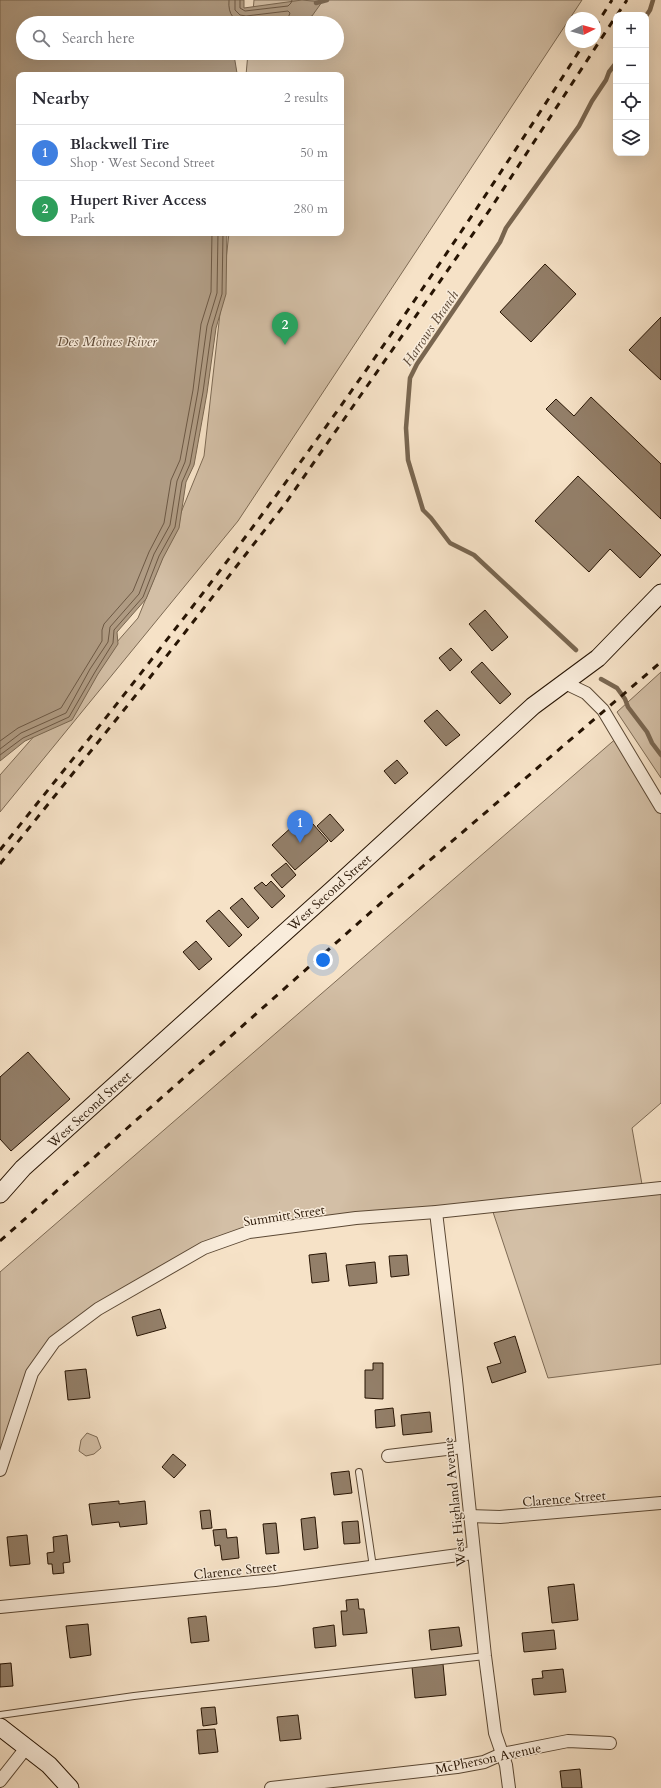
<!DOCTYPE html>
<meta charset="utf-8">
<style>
body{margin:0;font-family:Cardo,serif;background:#f2f2f3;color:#2b2b33}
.controls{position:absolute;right:12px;top:12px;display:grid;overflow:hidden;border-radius:8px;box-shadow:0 4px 16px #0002}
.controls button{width:36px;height:36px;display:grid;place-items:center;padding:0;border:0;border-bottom:1px solid #e1e1e2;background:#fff;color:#2b2b33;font:20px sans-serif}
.compass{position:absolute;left:565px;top:12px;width:36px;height:36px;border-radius:50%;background:#fff;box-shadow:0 4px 16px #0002;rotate:84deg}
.you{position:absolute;left:323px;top:960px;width:14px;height:14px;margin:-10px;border:3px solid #fff;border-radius:50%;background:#1a73e8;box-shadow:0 0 0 6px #1a73e833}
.badge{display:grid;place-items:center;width:26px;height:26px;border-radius:50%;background:#8f2418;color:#fff;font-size:13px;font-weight:700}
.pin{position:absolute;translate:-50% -33px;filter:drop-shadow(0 1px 2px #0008)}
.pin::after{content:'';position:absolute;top:21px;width:14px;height:12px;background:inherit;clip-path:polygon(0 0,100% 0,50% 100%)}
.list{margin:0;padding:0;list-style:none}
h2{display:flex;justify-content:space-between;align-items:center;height:52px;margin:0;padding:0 16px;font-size:17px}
h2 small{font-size:13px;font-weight:400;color:#7c7c81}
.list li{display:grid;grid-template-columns:26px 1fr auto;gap:12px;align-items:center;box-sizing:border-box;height:56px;padding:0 16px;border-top:1px solid #e1e1e2}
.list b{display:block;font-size:15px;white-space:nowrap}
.list p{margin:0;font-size:13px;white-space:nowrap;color:#7c7c81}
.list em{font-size:13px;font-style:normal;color:#7c7c81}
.icon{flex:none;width:22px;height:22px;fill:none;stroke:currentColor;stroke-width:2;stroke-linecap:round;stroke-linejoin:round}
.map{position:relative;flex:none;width:661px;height:1788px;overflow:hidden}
.search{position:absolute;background:#fff;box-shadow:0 4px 16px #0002;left:16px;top:16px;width:328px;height:44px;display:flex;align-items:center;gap:10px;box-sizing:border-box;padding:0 14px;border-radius:22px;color:#7c7c81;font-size:15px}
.panel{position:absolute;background:#fff;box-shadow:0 4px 16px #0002;left:16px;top:72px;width:328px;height:164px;border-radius:8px}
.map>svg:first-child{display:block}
.green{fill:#d3bfa6;stroke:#7d6a54}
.water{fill:#b09c84;stroke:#796650}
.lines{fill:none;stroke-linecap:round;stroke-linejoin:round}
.shore{stroke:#6c5844;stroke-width:1}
.stream{stroke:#796650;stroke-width:4.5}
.building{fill:#937f69;stroke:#271403}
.service-casing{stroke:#5b4834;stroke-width:8}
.minor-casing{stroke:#5b4834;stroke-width:14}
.secondary-casing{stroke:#271403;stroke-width:19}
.service{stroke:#f9ecdb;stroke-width:6}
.minor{stroke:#f9ecdb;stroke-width:12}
.secondary{stroke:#f9ecdb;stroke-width:17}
.rail{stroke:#271403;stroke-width:3;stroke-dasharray:7 7;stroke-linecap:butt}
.labels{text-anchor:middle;stroke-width:3;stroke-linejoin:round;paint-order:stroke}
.street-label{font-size:13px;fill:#271403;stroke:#f9ecdb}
.water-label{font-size:14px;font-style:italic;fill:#5e4a37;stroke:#f9ecdb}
</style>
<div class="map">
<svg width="661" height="1788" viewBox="0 0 661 1788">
<rect width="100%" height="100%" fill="#f6e2c7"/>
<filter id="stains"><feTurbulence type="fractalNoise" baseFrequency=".005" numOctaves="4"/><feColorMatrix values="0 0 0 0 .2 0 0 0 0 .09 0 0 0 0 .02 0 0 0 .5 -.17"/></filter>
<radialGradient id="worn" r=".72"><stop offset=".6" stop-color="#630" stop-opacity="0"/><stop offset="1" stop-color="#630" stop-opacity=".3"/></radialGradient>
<g class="green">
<polygon points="254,0 582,0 238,521 0,812 0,775 138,618 204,456 229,233 341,233 341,75 246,75 248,53 337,53 337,23 252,23"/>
<polygon points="661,672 661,778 617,712"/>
<polygon points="619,736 661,807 661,1103 632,1128 643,1190 661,1188 661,1364 548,1378 491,1206 249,1232 204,1248 54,1342 32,1373 0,1470 0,1272"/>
<polygon points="87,1433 97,1437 101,1448 94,1454 86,1456 79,1451 81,1440"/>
</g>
<polygon class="water" points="0,0 244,0 244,8 302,0 322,2 312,16 289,23 23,23 23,53 236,53 234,55 237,73 237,75 19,75 19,233 227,233 226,294 216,328 207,393 194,465 186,482 179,528 163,558 146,599 117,632 118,644 98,674 72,720 25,741 0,761"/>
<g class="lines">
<g class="shore">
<path d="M229,0C226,32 259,21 278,18L280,23"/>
<polyline points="235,0 235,10 240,15 246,16 288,11 290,13 286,23"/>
<polyline points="240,0 240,8 245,11 288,6 291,3 292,0"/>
<polyline points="0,741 18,728 61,708 102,641 102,630 104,624 133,591 149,552 164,523 171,480 180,460 193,390 201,324 211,292 212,233"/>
<polyline points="0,749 21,733 66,713 90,669 108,642 110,627 139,594 154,554 170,525 177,481 185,462 198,391 207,326 217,293 218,233"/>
<polyline points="0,755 23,738 69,717 95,672 113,643 114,630 143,597 159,556 175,527 182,482 190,464 203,392 212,327 222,294 223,233"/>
</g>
<g class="stream">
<polyline points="316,3 327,0"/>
<polyline points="646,16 650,10 653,0"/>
<polyline points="576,650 474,555 450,543 431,518 423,510 408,460 406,428 410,378 417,364 500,242 506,228 579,126 592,101 606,80 609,72 616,63"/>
<polyline points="601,679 617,688 625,699 628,707 647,732 652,743 661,755"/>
</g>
</g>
<g class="building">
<polygon points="545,264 576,294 531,342 500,312"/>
<polygon points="661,317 661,380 629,350"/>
<polygon points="591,397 661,464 661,519 546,409 556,399 574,416"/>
<polygon points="578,476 661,555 640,578 610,549 589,572 535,521"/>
<polygon points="485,610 508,637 492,651 469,624"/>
<polygon points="451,648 462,660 450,671 439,658"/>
<polygon points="482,662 511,694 500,704 471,672"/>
<polygon points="437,710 460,735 446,746 424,721"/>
<polygon points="397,760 408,773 395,784 384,771"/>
<polygon points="330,814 344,830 331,842 317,826"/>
<polygon points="305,815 328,841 295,870 272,845"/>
<polygon points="286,863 296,875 282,888 271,875"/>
<polygon points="271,881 285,896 272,908 254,888 262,882 266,886"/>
<polygon points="242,898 259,918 248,928 230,908"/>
<polygon points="219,910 242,935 229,947 206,921"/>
<polygon points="196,941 212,959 199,970 183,952"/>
<polygon points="28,1052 70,1099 11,1151 0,1139 0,1077"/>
<polygon points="326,1253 329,1281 312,1283 309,1255"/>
<polygon points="407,1255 409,1275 391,1277 389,1256"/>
<polygon points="375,1262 377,1283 349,1286 346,1265"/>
<polygon points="160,1309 166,1328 137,1336 132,1317"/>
<polygon points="515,1336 526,1372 492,1383 487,1367 501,1363 494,1343"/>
<polygon points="373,1363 383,1363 383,1399 365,1398 365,1370 373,1370"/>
<polygon points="86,1369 90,1398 68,1400 65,1371"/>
<polygon points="393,1408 395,1426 376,1428 375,1410"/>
<polygon points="430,1412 432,1432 403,1435 401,1415"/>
<polygon points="173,1454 186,1465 174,1478 162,1467"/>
<polygon points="349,1471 352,1493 334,1495 331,1473"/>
<polygon points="119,1501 119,1504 145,1501 147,1524 120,1527 119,1522 92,1525 89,1504"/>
<polygon points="210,1510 212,1528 202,1529 200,1511"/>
<polygon points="315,1517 318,1548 304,1550 301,1519"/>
<polygon points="358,1521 360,1543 344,1544 342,1522"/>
<polygon points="276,1523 279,1553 266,1554 263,1524"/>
<polygon points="226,1529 227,1538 237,1537 239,1558 222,1560 220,1545 215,1546 213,1530"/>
<polygon points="27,1535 30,1564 10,1566 7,1537"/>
<polygon points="67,1535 70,1562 63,1563 64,1573 53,1574 52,1564 48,1564 47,1553 54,1552 53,1537"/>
<polygon points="574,1584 578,1620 552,1623 548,1587"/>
<polygon points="358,1599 359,1609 364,1609 367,1633 343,1635 341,1611 347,1611 346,1600"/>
<polygon points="206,1616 209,1641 191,1643 188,1618"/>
<polygon points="88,1624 91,1655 70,1658 66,1626"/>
<polygon points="334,1625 336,1646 315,1648 313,1628"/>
<polygon points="459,1627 462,1646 431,1650 429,1630"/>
<polygon points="554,1630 556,1649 524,1652 522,1633"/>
<polygon points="11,1663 13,1686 0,1687 0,1664"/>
<polygon points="443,1664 446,1695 415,1698 412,1667"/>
<polygon points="563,1669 566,1692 534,1695 532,1679 543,1678 542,1671"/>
<polygon points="215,1707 217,1724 203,1726 201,1708"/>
<polygon points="298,1715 301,1739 280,1741 277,1717"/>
<polygon points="215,1729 218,1752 199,1754 197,1730"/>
<polygon points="580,1769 582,1788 562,1788 560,1771"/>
</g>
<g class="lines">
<defs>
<g id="service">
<polyline points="359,1472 373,1567"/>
<polyline points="0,1715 134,1696 485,1656"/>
</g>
<g id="minor">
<polyline points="565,683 586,693 603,710 661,807"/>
<polyline points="436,1212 456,1380 485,1656 495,1733 506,1765 509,1788"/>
<polyline points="388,1456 463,1447"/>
<polyline points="0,1470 32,1373 54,1342 98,1309 204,1248 249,1232 356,1218 436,1212 661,1188"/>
<polyline points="469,1516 500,1517 661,1503"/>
<polyline points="0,1607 275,1580 473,1553"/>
<polyline points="0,1781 26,1748"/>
<polyline points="271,1788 457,1767 484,1762 502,1754 568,1741 610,1743"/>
</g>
<g id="secondary">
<polyline points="0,1194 23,1168 332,890 533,706 598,658 661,593"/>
<polyline points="0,1727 49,1765 70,1788"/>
</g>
</defs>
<use href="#service" class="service-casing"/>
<use href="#minor" class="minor-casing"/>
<use href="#secondary" class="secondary-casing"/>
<use href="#service" class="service"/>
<use href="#minor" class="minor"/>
<use href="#secondary" class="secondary"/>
<g class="rail">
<polyline points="617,15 627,0"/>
<polyline points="595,27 612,0"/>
<path d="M0,850C54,782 109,715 162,646C313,453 454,248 585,42"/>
<polyline points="0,864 144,685 285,504 491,208 616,16"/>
<polyline points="0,1241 408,879 661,662"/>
</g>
</g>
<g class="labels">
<g class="street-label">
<text transform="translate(329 892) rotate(-42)" y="5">West Second Street</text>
<text transform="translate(89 1109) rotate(-42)" y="5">West Second Street</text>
<text transform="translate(284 1215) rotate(-9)" y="5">Summitt Street</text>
<text transform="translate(564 1498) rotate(-5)" y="5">Clarence Street</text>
<text transform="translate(454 1502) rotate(-96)" y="5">West Highland Avenue</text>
<text transform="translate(235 1570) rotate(-6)" y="5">Clarence Street</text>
<text transform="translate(488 1758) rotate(-12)" y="5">McPherson Avenue</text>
</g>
<g class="water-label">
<text transform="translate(430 328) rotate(-56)" y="5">Harrows Branch</text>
<text x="107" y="346">Des Moines River</text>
</g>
</g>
<rect width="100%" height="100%" filter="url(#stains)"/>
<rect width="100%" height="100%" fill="url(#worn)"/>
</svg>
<div class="controls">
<button>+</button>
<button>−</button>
<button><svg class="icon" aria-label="locate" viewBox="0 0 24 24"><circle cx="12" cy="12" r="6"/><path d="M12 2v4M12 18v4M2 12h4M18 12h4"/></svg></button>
<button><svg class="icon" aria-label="layers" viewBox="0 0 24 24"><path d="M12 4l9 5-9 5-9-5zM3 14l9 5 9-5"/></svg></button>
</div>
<svg class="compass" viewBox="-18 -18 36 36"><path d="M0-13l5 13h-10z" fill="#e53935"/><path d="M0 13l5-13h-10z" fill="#7c7c81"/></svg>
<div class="you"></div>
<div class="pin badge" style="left:300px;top:843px;background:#3f7fe0">1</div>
<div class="pin badge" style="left:285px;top:345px;background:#2e9e5b">2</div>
<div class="search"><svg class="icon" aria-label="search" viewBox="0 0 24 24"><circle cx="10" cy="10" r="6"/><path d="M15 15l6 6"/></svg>Search here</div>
<section class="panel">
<h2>Nearby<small>2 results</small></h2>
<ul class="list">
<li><span class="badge" style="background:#3f7fe0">1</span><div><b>Blackwell Tire</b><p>Shop · West Second Street</p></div><em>50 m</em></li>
<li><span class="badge" style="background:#2e9e5b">2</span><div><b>Hupert River Access</b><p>Park</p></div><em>280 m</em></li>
</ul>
</section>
</div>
